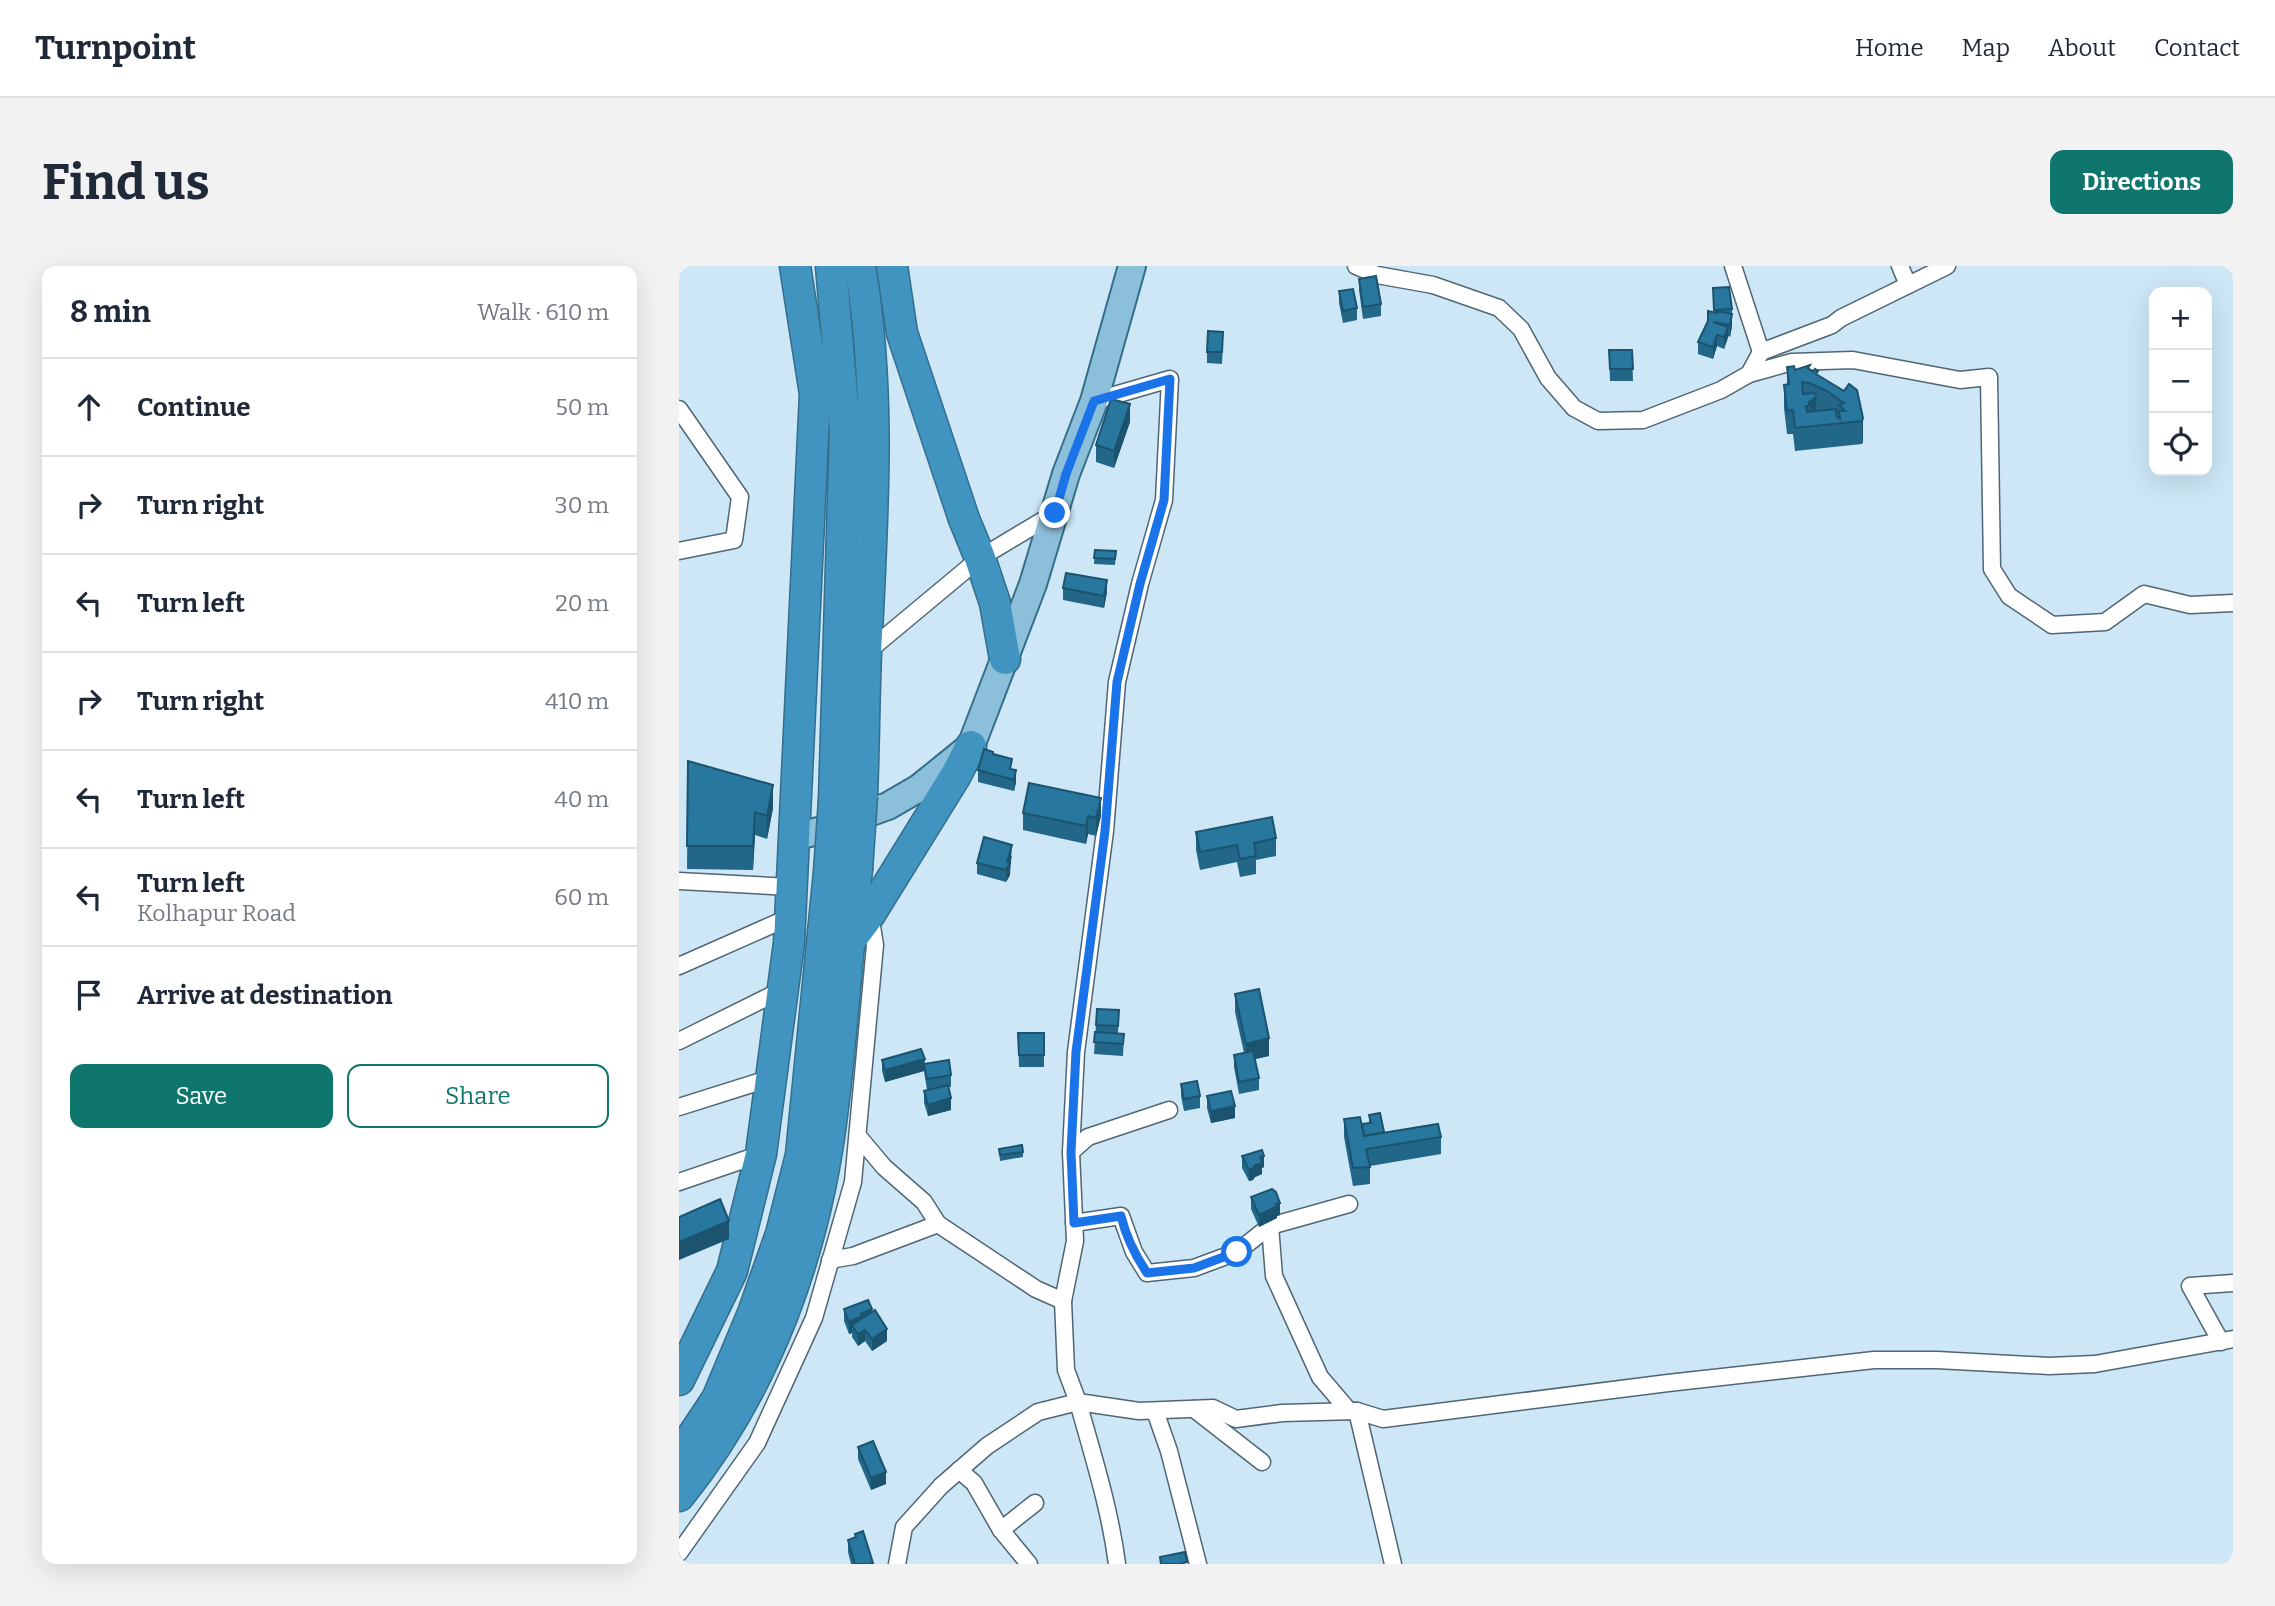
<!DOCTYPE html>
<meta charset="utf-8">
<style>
body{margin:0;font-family:Bitter,serif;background:#f2f2f3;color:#1f2937}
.controls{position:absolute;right:21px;top:21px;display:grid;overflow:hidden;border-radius:14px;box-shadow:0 7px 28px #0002}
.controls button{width:63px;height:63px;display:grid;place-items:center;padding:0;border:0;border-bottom:2px solid #e0e1e3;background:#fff;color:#1f2937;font:35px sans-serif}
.stop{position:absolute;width:21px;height:21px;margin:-16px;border:5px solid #1a73e8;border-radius:50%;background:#fff}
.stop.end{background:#1a73e8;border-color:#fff;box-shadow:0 2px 7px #0008}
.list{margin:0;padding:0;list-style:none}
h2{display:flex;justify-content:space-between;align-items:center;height:91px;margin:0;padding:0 28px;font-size:30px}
h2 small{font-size:23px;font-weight:400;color:#747a83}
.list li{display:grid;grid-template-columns:46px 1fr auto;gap:21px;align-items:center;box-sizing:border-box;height:98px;padding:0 28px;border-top:2px solid #e0e1e3}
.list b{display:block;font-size:26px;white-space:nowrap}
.list p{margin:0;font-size:23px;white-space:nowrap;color:#747a83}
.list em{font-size:23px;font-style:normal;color:#747a83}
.actions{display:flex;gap:14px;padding:21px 28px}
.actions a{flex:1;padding:16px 0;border:2px solid #0f766e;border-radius:14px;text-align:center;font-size:24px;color:#0f766e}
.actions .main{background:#0f766e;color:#fff}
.icon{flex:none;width:38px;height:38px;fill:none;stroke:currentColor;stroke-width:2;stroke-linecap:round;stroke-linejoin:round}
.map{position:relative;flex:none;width:1554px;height:1298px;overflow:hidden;border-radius:14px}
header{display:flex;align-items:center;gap:42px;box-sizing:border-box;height:98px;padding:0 35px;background:#fff;border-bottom:2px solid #e0e1e3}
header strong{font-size:33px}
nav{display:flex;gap:38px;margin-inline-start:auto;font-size:24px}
.intro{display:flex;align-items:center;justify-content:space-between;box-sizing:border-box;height:168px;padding:0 42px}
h1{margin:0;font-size:49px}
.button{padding:18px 32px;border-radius:14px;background:#0f766e;color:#fff;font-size:24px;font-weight:700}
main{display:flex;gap:42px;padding:0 42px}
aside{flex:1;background:#fff;border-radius:14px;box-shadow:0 7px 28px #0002}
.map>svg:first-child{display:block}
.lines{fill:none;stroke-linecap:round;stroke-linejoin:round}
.street-casing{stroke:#506674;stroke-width:19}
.primary-casing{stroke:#346e8c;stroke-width:30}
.highway-casing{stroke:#346e8c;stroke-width:33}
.street{stroke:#fff;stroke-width:16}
.primary{stroke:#8cbfd9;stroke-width:26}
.highway{stroke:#4094bf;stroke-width:30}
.highway-bridge-casing{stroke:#346e8c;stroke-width:33;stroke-linecap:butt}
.highway-bridge{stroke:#4094bf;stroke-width:30}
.wall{fill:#268}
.shaded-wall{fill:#1c536f}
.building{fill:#28779e;stroke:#1c536f;stroke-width:2;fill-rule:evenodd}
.route{stroke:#1a73e8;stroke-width:9}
</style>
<header>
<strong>Turnpoint</strong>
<nav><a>Home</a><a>Map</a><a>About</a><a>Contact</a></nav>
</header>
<div class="intro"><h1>Find us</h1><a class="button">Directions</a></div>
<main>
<aside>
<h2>8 min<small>Walk · 610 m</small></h2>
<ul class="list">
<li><svg class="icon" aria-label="ahead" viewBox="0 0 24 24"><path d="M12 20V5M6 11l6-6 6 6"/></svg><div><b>Continue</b></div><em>50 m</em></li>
<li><svg class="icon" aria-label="right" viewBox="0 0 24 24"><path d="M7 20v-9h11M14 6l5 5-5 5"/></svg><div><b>Turn right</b></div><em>30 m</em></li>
<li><svg class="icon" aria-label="left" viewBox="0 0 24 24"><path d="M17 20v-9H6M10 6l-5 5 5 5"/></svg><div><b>Turn left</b></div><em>20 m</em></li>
<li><svg class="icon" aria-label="right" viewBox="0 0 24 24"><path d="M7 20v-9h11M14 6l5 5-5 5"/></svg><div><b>Turn right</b></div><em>410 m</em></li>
<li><svg class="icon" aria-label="left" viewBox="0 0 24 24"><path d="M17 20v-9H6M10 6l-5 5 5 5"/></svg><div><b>Turn left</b></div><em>40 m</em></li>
<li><svg class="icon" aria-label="left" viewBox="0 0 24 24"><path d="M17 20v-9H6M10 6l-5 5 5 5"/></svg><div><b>Turn left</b><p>Kolhapur Road</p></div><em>60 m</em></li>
<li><svg class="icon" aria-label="arrive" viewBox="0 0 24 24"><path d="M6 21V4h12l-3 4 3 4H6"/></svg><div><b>Arrive at destination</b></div></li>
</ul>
<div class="actions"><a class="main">Save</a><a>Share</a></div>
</aside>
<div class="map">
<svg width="1554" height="1298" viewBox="0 0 1554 1298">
<rect width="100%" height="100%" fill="#cde7f6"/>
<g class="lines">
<defs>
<g id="street">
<polyline points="677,0 698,9 754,19 820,42 842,63 869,112 895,142 919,155 964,154 1042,124 1070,108 1082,86 1153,59 1162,52 1268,0"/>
<polyline points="1054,0 1082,86"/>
<polyline points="1221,0 1229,19"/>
<polyline points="1070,108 1113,96 1174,94 1281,114 1310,111 1313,303 1330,330 1373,359 1426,356 1465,328 1511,339 1554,337"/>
<polyline points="0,143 61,231 55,274 0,285"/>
<polyline points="187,387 301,292 376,247"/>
<polyline points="0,615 112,621"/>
<polyline points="0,700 111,651"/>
<polyline points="0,775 103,724"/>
<polyline points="0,841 92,812"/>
<polyline points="179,870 205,901 245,936 259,958 357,1023 384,1035"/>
<polyline points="392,886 409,871 490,844"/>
<polyline points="0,916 82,888"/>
<polyline points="395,957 442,950 455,986 468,1007 515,1002 558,986 591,960"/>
<polyline points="151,994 174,990 259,958"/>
<polyline points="1542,1076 1511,1020 1554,1017"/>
<polyline points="515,1143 583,1196"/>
<polyline points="476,1145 490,1185 519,1298"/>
<polyline points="670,1145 641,1111 595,1010 591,960 670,938"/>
<polyline points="678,1145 704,1153 989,1117 1195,1094 1258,1094 1370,1100 1416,1098 1554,1073"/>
<polyline points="280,1204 295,1217 322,1264 350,1298"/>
<polyline points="322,1264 356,1237"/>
<polyline points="0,1287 78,1177 135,1052 174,916 196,679 191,648"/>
<polyline points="218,1298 225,1261 262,1220 308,1180 359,1146 399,1136 387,1104 384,1035 396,975 392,886 397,786 426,565 438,416 461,318 485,234 491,113 415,135"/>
<path d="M438,1298C431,1243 414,1190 399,1136L460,1145L534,1142L557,1153L603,1147L678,1145L714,1298"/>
</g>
<polyline id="primary" points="115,571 143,564 209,540 240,522 292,480 354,318 387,208 415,135 453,0"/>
<g id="highway">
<polyline points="152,0 166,164 155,534"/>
<path d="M181,0C203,128 193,258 187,387C185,434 185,482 183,530"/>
<polyline points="213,0 223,67 285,253 301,292 316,337 326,393"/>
<polyline points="170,676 191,648 277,509 292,480"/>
<polyline points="0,1114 53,1005 82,888 110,677 136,128 116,0"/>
<polyline points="0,1190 38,1133 74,1047 102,968 122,889 150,606"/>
<path d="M0,1230C89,1120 138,981 154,841C164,762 168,682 178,604"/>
</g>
</defs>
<use href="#street" class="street-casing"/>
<use href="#primary" class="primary-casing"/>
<use href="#highway" class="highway-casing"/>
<use href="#street" class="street"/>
<use href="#primary" class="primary"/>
<use href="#highway" class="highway"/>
<defs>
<g id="highway-bridge">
<polyline points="178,604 183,530"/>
<polyline points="150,606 155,534"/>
</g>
</defs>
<use href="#highway-bridge" class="highway-bridge-casing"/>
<use href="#highway-bridge" class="highway-bridge"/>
</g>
<g class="wall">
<polygon points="680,13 702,38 702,50 684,53 680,24"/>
<polygon points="1034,22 1053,43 1053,60 1051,71 1049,70 1045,83 1038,80 1034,93 1019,88 1019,76 1035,47"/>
<polygon points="660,25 678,42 678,54 664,57 660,37"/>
<polygon points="544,77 543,98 528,97 528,86"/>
<polygon points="930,84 953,84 954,115 931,115"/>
<polygon points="1108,101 1116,104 1131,104 1139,109 1184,152 1183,178 1116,185 1114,168 1108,168 1105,142 1105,119 1108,118"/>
<polygon points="451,156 435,202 417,196 417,179"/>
<polygon points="416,284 437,285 436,299 415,298"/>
<polygon points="384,322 428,326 425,342 384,334"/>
<polygon points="314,488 337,516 335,525 299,516 299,504"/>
<polygon points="9,495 94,542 88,573 76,569 74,604 8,603"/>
<polygon points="344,547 422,550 417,570 409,568 407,578 344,564"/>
<polygon points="517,566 597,572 597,590 577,594 577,608 561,611 558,596 521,604 517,584"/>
<polygon points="333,590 331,598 331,609 327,616 298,608 298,597"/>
<polygon points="556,728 590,790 576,793 580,812 580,824 560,828 555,801 555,789 565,787 556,746"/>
<polygon points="418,743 440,744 439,768 445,768 444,790 415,788"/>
<polygon points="339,767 365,767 365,801 340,801"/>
<polygon points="203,794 246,798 272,809 272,821 269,821 272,844 249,850 245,837 245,825 248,824 245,805 206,816 203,805"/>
<polygon points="502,818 521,830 521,842 505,845 502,830"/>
<polygon points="528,830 556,852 532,857 528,842"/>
<polygon points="690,849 705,866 762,871 762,888 691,900 691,918 674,920 665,871 665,853 683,858 690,857"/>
<polygon points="320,883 344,886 344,891 321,895"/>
<polygon points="563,890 585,901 583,902 583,908 576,911 574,914 570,915 563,902"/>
<polygon points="572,931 601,949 598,950 598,952 580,961 572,943"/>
<polygon points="165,1043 193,1046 208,1075 193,1085 186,1075 179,1080 173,1071 173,1067 170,1068 165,1055"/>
<polygon points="179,1181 207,1218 192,1224 179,1193"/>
<polygon points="176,1268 194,1298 172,1298 169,1286 169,1274 176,1271"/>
</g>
<g class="shaded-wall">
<polygon points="1053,48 1053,60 1051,71 1051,59"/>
<polygon points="1049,61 1049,72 1045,83 1045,71"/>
<polygon points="1038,69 1038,80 1034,93 1034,81"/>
<polygon points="1137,131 1137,155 1130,159 1130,136"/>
<polygon points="451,138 451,156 435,202 435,185"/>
<polygon points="1184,152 1184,176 1183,178 1183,155"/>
<polygon points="428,314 428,326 425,342 425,330"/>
<polygon points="337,504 337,516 335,525 335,514"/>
<polygon points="94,519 94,542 88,573 88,550"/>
<polygon points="422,532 422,550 417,570 417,552"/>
<polygon points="76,546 76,569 74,604 74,580"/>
<polygon points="409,550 409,568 407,578 407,560"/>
<polygon points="333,579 331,609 327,616 328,596"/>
<polygon points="590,772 590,790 567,795 567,778"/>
<polygon points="246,793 245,805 206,816 206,804"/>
<polygon points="272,832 272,844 249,850 249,839"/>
<polygon points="556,840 556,852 532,857 532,845"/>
<polygon points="585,890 585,901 583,902 583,908 576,911 574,914 570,915 570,904 581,891"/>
<polygon points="601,937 601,949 598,950 598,952 580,961 580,949"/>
<polygon points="50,955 50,973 0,994 0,976"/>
<polygon points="193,1043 193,1055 173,1059 173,1067 170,1068 170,1056 182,1048"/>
<polygon points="208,1063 208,1075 193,1085 193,1073"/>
<polygon points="186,1064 186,1075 179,1080 179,1068"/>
<polygon points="207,1206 207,1218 192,1224 192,1212"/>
</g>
<g class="building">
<polygon points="697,10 702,38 684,41 680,13"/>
<polygon points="1050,21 1053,43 1035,44 1034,22"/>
<polygon points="674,23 678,42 664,45 660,25"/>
<polygon points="1029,45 1038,47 1038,45 1053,48 1051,59 1034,56 1049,61 1045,71 1038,69 1034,81 1019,76 1029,55"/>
<polygon points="529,65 544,66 543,86 528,86"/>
<polygon points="930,84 953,84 954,103 931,103"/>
<path d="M1131,99L1129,102L1134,106L1136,103L1139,105L1137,108L1165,125L1170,118L1178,124L1184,152L1183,155L1116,162L1114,144L1108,145L1105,119L1110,118L1108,101L1115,100L1116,104ZM1123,116L1130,117L1146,124L1165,137L1160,139L1166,145H1160L1161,153L1158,151L1157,143L1128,146L1127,140H1130V136L1137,131L1136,127L1124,128Z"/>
<polygon points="432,133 451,138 435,185 417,179"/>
<polygon points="416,284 437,285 436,293 415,292"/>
<polygon points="387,307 428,314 425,330 384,322"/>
<polygon points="305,483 314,486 314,488 333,493 331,503 337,504 335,514 299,504"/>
<polygon points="9,495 94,519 88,550 76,546 74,580 8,580"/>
<polygon points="350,517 422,532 417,552 409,550 407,560 344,547"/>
<polygon points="593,551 597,572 575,577 577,590 561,593 558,579 521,586 517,566"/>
<polygon points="305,571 333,579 328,596 331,597 327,604 298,597"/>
<polygon points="580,723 590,772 567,778 556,728"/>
<polygon points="418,743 440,744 439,760 417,759"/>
<polygon points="416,766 445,768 444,778 415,776"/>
<polygon points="339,767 365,767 365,789 340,789"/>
<polygon points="242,783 246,793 206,804 203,794"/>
<polygon points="574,785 580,812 560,816 555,789"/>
<polygon points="270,794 272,809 248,813 245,798"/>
<polygon points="518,815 521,830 505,833 502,818"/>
<polygon points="269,819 272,832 249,839 245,825"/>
<polygon points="552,825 556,840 532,845 528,830"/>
<polygon points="701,847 705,866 685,870 683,858 692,857 690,849"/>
<polygon points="681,851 685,870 759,858 762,871 687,883 691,901 674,902 665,853"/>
<polygon points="343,879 344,886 321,889 320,883"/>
<polygon points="583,884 585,890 581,891 583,897 576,899 574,902 570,904 563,890"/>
<polygon points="593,923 597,926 601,937 597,938 598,940 580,949 572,931"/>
<polygon points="41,933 50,955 0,976 0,951"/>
<polygon points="189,1034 193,1043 182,1048 183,1050 170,1056 165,1043"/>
<polygon points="196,1044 208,1063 193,1073 186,1064 179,1068 173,1059"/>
<polygon points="194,1175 207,1206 192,1212 179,1181"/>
<polygon points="184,1265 194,1297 189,1298 176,1298 169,1274 177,1271 176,1268"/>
<polygon points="506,1286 508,1296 501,1298 482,1298 481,1291"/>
</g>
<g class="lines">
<path class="route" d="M376,247L387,208L415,135L491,113L485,234L461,318L438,416L426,565L397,786L392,886L395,957L442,950C447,971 456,989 468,1007L515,1002L558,986"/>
</g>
</svg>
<div class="controls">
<button>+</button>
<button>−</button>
<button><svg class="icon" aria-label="locate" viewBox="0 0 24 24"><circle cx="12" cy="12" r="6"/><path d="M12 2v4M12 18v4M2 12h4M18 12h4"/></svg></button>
</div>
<div class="stop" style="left:558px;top:986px"></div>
<div class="stop end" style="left:376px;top:247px"></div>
</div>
</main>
